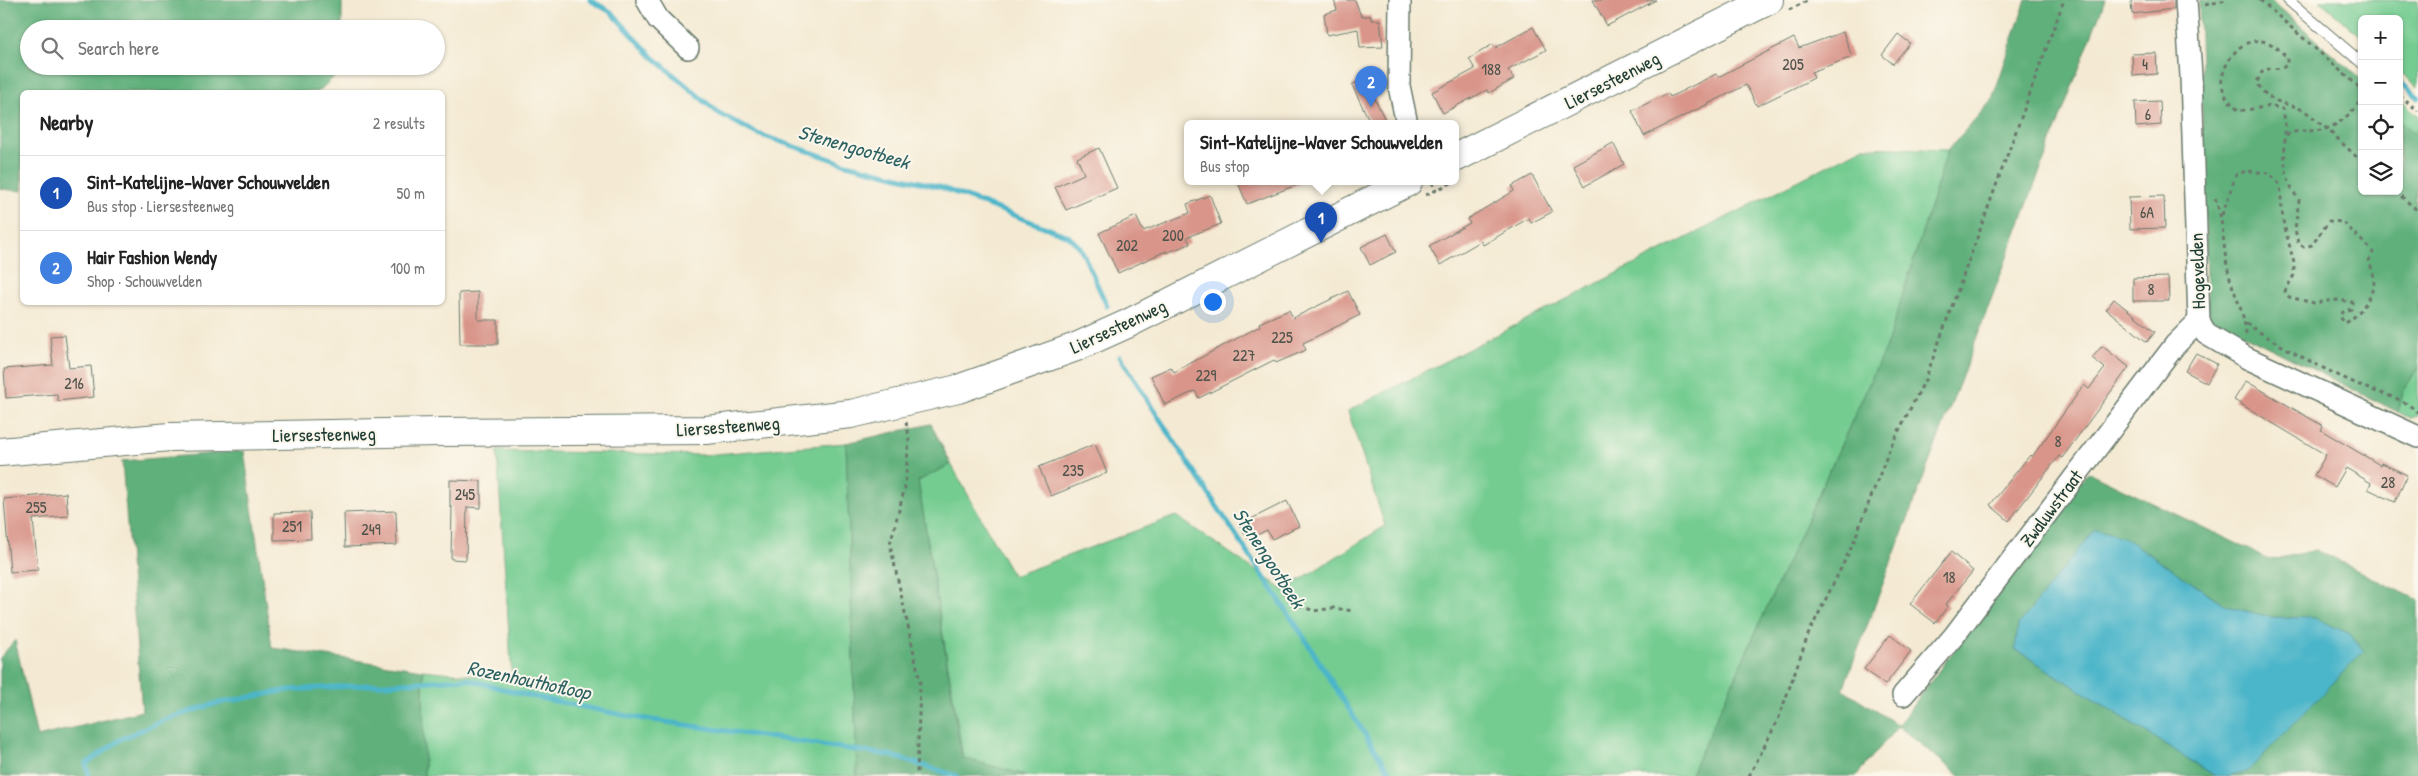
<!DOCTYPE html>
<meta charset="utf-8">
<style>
body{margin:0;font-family:"Patrick Hand",sans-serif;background:#f6f6f6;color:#222}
.controls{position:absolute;right:15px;top:15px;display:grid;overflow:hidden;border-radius:8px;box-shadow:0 1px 4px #0004}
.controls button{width:45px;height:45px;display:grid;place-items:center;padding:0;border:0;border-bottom:1px solid #e0e0e0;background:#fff;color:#222;font:25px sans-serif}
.you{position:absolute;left:1212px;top:301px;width:18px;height:18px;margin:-12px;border:4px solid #fff;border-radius:50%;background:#1a73e8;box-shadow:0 0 0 8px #1a73e833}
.badge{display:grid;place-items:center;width:32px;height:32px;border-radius:50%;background:#2563eb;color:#fff;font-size:16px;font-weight:700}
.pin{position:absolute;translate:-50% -41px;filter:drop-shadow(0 1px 2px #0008)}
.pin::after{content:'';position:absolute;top:26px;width:18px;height:15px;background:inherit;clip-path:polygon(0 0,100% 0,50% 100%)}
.popup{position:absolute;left:1184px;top:120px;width:275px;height:65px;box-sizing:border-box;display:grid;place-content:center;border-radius:8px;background:#fff;filter:drop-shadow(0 1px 4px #0005);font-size:16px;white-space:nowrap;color:#767676}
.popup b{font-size:19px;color:#222}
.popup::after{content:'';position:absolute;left:50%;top:100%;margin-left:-10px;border:10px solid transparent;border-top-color:#fff}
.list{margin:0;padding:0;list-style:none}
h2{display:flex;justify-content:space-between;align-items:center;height:65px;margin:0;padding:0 20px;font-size:21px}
h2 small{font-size:16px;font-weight:400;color:#767676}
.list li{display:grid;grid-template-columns:32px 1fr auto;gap:15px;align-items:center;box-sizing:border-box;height:75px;padding:0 20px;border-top:1px solid #e0e0e0}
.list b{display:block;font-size:19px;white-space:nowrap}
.list p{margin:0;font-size:16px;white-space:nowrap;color:#767676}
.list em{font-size:16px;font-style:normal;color:#767676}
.icon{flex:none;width:28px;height:28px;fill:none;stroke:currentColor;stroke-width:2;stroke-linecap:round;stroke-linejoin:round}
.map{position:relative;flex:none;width:2418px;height:776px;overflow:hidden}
.search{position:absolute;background:#fff;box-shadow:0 1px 4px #0004;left:20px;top:20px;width:425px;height:55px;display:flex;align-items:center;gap:12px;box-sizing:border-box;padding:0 18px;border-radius:28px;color:#767676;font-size:19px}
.panel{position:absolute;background:#fff;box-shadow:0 1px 4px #0004;left:20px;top:90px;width:425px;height:215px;border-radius:8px}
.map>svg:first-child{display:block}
.green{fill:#75cc91;stroke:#4a8462}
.forest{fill:#60b07b;stroke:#407658}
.water{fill:#4bb5c9;stroke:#35797e}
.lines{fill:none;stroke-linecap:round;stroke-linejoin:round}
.stream{stroke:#4bb5c9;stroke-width:5}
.building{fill:#d9958a}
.service-casing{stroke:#6a7a6c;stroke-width:12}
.minor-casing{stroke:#6a7a6c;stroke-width:24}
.primary-casing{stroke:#6a7a6c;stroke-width:30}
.path{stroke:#6a7a6c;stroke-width:3;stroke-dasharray:4 4;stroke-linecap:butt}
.service{stroke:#fff;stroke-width:10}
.minor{stroke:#fff;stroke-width:21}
.primary{stroke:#fff;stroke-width:28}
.labels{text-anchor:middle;stroke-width:4;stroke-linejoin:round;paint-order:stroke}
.number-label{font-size:16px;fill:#4e534a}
.street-label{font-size:19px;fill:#1f3d34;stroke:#fbf7ec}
.water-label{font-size:20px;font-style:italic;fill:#2c6161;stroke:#fbf7ec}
</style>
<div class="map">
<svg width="2418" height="776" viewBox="0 0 2418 776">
<rect width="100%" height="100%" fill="#fbf7ec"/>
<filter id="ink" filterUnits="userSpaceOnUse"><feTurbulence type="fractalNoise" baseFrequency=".02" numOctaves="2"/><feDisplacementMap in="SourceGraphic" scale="10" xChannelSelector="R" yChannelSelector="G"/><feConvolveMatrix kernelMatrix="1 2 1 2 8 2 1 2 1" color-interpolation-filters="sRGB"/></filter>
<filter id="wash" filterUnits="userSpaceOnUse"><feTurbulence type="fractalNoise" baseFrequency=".0096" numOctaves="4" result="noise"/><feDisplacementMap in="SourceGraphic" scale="20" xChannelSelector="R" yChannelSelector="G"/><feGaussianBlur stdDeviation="1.12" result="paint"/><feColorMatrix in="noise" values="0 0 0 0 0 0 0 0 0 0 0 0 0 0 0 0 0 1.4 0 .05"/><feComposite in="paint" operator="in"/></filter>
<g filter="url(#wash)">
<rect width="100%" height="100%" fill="#f4ead3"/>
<g class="green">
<polygon points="2319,0 2418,0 2418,87 2399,71 2399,19 2362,19 2362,37"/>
<polygon points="2399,99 2418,115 2418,156 2399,139"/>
<polygon points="1864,147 1948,150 1888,342 1690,776 1027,776 963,758 918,481 951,464 1013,576 1176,516 1284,590 1385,526 1348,411"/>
<polygon points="2418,368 2418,416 2410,418 2398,412 2403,391"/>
<polygon points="846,443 857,776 424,776 423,670 512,679 497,451 704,455"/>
</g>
<g class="forest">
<polygon points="0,0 342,0 342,29 29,29 29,66 341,66 341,70 318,92 22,92 22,191 0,189"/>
<polygon points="2026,0 2105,0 1843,689 1898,725 2088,472 2271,560 2316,550 2418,600 2418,776 2227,776 2248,771 2315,618 2270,617 2227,606 2123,537 2015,649 2215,776 1960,776 1898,726 1856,776 1690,776 1888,342 1948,150 1992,100"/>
<polygon points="2199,0 2271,0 2362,80 2362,191 2399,191 2399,120 2418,136 2416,203 2418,205 2418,368 2403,391 2398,412 2208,317"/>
<polygon points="931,424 951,464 918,481 962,758 1029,776 857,776 846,443"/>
<polygon points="244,451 272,648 423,670 424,776 0,776 0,658 15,640 37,737 142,711 122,461"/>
</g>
<polygon class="water" points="2095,529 2123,537 2227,606 2270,617 2315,618 2350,634 2364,651 2248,771 2227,776 2215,776 2015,649 2018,625"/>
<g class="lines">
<g class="stream">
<polyline points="590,0 611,12 653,57 717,112 755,133 846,164 940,187 1068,236 1080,247 1107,306"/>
<polyline points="2401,83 2418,97"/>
<path d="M1120,356C1174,444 1233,530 1290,616C1325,669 1356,724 1393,776"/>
<polyline points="89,776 86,764 121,739 164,720 214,704 288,690 466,679 526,695 632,717 889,755 957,776"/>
</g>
</g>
<g id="blocks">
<g class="building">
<polygon points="1334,0 1355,0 1361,16 1371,16 1371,20 1380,20 1383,47 1360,48 1358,29 1327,35 1324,14 1337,10"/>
<polygon points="1593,0 1656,0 1607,26"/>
<polygon points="2131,0 2174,0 2174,9 2132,14"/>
<polygon points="1533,27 1546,50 1508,70 1514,79 1489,93 1487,90 1443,113 1432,92 1475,69 1469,59 1493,44 1495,48"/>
<polygon points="1843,32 1852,57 1811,72 1814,78 1757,106 1746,85 1644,136 1632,111 1668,93 1670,97 1716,74 1718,77 1794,38 1799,48"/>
<polygon points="1898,34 1910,43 1893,64 1882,55"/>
<polygon points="2156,53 2157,74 2133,76 2132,54"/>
<polygon points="1365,78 1387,124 1371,124 1352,85"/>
<polygon points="2160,101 2161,125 2136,127 2135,102"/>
<polygon points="1613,143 1624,164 1585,186 1573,165"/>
<polygon points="1099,148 1117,188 1066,210 1055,187 1084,174 1077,158"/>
<polygon points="1532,175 1552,212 1531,223 1529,218 1483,245 1481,241 1440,265 1429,246 1470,223 1467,219 1514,191 1512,186"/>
<polygon points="1247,182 1302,182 1302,183 1247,204 1239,185"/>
<polygon points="1210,195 1221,224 1187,237 1190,244 1166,253 1166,251 1118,273 1099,233 1136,216 1143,231 1190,213 1187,204"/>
<polygon points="2164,196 2165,228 2130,229 2129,197"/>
<polygon points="1387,234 1396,252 1370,265 1361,247"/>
<polygon points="2168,277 2169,301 2133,301 2133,278"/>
<polygon points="1348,291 1360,315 1303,343 1306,350 1276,363 1274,360 1199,398 1195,391 1165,405 1151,376 1171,367 1174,372 1260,326 1259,323 1289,310 1293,318"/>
<polygon points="478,292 478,320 498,320 498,344 460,344 459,293"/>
<polygon points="2114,299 2155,332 2147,342 2106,309"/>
<polygon points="65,335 69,368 91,366 94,397 58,401 57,394 6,398 4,369 53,365 50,336"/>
<polygon points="2102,346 2129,367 2062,458 2059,456 2009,521 1990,505 2030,455 2032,457 2084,385 2089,389 2105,368 2092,358"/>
<polygon points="2196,353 2217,364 2207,383 2185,371"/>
<polygon points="2246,381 2323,426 2321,430 2380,465 2381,463 2407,475 2395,502 2368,489 2371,483 2346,468 2335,487 2314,475 2326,455 2234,400"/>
<polygon points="1095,444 1107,473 1051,496 1039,467"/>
<polygon points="450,480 481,481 481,508 467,507 466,560 451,559 452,507 450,507"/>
<polygon points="66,493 68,516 33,519 38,570 10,572 4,499"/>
<polygon points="1287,501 1299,526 1272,539 1267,530 1255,536 1247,521"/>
<polygon points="396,511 397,545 345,547 344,513"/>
<polygon points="310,512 311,539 274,540 274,513"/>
<polygon points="1951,552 1973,571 1946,604 1948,606 1935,623 1910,604"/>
<polygon points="1890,635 1911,651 1885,685 1864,669"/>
</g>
</g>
</g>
<g filter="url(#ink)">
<use href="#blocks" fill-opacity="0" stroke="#6a7a6c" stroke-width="1"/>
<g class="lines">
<defs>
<polyline id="service" points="2288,0 2362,63"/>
<g id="minor">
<polyline points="647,0 658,19 688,48"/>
<polyline points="1400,0 1399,86 1407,124"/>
<polyline points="2186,0 2191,76 2199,321 2206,334 2247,358 2418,437"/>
<polyline points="1903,695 1954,636 2175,345 2199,321"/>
</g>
<g id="primary">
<polyline points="1455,158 1769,0"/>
<polyline points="0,452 170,437 439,432 706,430 851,414 958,389 1076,347 1127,324 1408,182"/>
</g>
</defs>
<use href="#service" class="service-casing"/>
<use href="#minor" class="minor-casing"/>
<use href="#primary" class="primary-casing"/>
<g class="path">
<polyline points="2260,0 2359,87"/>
<polyline points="2205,5 2226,0"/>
<polyline points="1789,10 1809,0"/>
<polyline points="2399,95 2418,111"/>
<path d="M2286,135C2300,128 2312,133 2325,129C2340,125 2352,112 2361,100L2359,87L2362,84"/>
<polyline points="1432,182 1436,190"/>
<polyline points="2395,191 2418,211"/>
<polyline points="1426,195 1453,182"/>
<path d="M2215,198C2225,223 2222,248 2229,274C2234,296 2246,314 2246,337"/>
<path d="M2222,215L2236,175L2246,171L2269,173L2280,185L2283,221L2294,263V275L2285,291L2289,297L2314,303L2337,300L2352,302L2351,309L2343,312L2340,317L2345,323C2356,319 2375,294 2374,281C2374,274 2371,267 2369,261L2373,252L2343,222L2329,221L2312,245L2304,247L2298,243L2295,229L2299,200C2275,167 2290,145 2283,109L2271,106L2239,111C2232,104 2225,98 2223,89C2220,81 2223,73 2226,66C2240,36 2267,32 2287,58V65L2281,69L2271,68L2262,72L2257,82C2270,109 2291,99 2310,115C2328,129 2345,146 2362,162"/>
<path d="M2246,323C2282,348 2323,369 2364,387C2382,395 2404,397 2418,413"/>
<polyline points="906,422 909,437 905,487 890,544 920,681 917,776"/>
<polyline points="1235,516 1284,593 1292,602 1314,611 1333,608 1354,611"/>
<polyline points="1749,776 1778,720 1808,635 1852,546 1890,448 1925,380 2064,0"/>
</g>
<use href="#service" class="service"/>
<use href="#minor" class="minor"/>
<use href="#primary" class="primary"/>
</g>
</g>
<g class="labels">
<g class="number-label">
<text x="1793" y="70">205</text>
<text x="2145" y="70">4</text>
<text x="1491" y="75">188</text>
<text x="2148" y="120">6</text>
<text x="2147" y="218">6A</text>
<text x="1173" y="241">200</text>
<text x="1127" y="251">202</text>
<text x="2151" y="295">8</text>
<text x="1282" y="343">225</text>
<text x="1244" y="361">227</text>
<text x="1206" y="381">229</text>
<text x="74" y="389">216</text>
<text x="2058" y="447">8</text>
<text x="1073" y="476">235</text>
<text x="2388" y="488">28</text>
<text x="465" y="500">245</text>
<text x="36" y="513">255</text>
<text x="292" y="532">251</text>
<text x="371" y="535">249</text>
<text x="1949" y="583">18</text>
</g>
<g class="street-label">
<text transform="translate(1612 80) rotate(-27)" y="7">Liersesteenweg</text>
<text transform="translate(2197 271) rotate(-92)" y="7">Hogevelden</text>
<text transform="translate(1118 326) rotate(-25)" y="7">Liersesteenweg</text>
<text transform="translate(728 426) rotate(-4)" y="7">Liersesteenweg</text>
<text transform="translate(324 434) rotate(-1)" y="7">Liersesteenweg</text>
<text transform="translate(2051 508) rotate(-53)" y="7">Zwaluwstraat</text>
</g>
<g class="water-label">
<text transform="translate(854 147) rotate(16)" y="7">Stenengootbeek</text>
<text transform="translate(1269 558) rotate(57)" y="7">Stenengootbeek</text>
<text transform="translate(529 680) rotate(12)" y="7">Rozenhouthofloop</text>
</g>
</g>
</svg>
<div class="controls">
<button>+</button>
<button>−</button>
<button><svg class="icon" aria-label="locate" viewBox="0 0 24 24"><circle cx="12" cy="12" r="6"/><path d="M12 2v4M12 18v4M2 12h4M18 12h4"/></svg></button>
<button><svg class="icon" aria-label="layers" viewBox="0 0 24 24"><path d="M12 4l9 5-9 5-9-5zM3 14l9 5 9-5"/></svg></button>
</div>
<div class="you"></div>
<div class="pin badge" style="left:1321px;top:243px;background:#1a4fb4">1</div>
<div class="popup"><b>Sint-Katelijne-Waver Schouwvelden</b>Bus stop</div>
<div class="pin badge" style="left:1371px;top:107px;background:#3f7fe0">2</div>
<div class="search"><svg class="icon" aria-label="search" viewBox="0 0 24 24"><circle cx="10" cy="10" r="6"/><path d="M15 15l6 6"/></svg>Search here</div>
<section class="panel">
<h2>Nearby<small>2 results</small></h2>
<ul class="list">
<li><span class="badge" style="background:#1a4fb4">1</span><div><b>Sint-Katelijne-Waver Schouwvelden</b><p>Bus stop · Liersesteenweg</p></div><em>50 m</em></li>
<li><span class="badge" style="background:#3f7fe0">2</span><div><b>Hair Fashion Wendy</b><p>Shop · Schouwvelden</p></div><em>100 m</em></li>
</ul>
</section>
</div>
